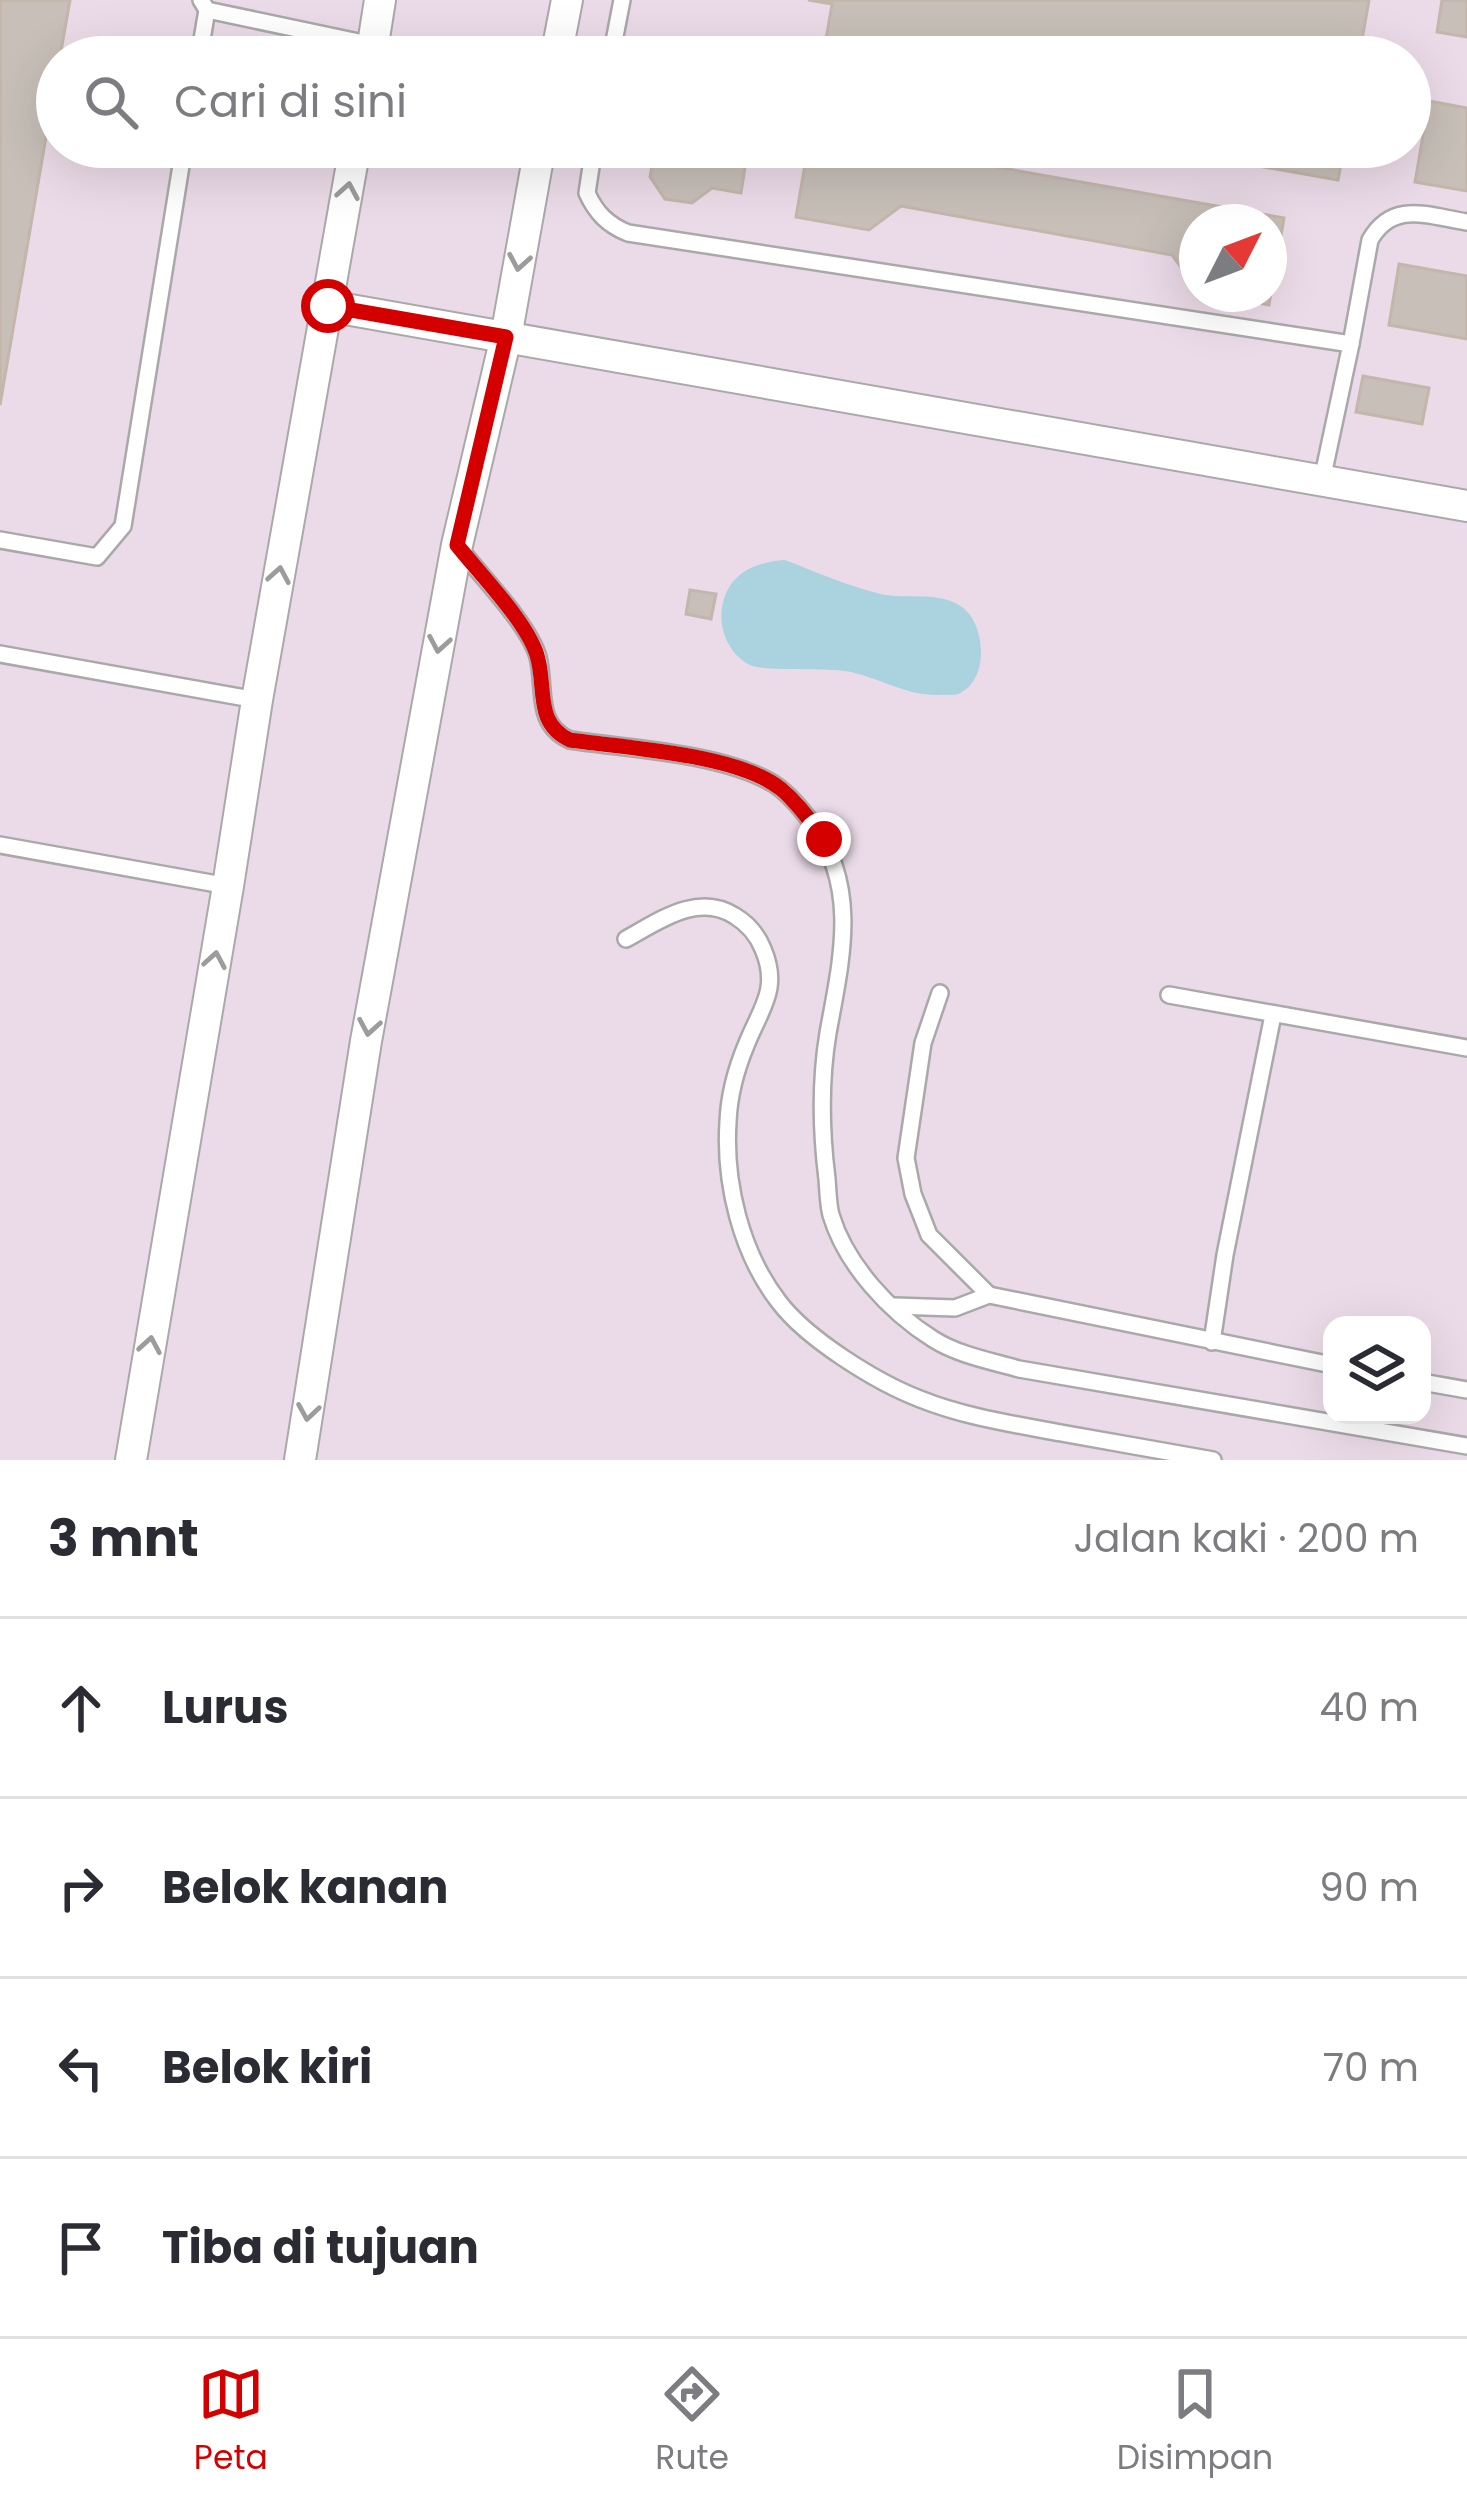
<!DOCTYPE html>
<html lang="id">
<meta charset="utf-8">
<style>
body{margin:0;font-family:Poppins,sans-serif;background:#f7f7f7;color:#2b2b33}
.controls{position:absolute;right:36px;bottom:36px;display:grid;overflow:hidden;border-radius:24px;box-shadow:0 12px 48px #0002}
.controls button{width:108px;height:108px;display:grid;place-items:center;padding:0;border:0;border-bottom:3px solid #e1e1e2;background:#fff;color:#2b2b33;font:60px sans-serif}
.compass{position:absolute;left:1179px;top:204px;width:108px;height:108px;border-radius:50%;background:#fff;box-shadow:0 12px 48px #0002;rotate:48deg}
.stop{position:absolute;width:36px;height:36px;margin:-27px;border:9px solid #d40000;border-radius:50%;background:#fff}
.stop.end{background:#d40000;border-color:#fff;box-shadow:0 3px 12px #0008}
.list{margin:0;padding:0;list-style:none}
h2{display:flex;justify-content:space-between;align-items:center;height:156px;margin:0;padding:0 48px;font-size:51px}
h2 small{font-size:39px;font-weight:400;color:#7c7c81}
.list li{display:grid;grid-template-columns:78px 1fr auto;gap:36px;align-items:center;box-sizing:border-box;height:180px;padding:0 48px;border-top:3px solid #e1e1e2}
.list b{display:block;font-size:45px;white-space:nowrap}
.list em{font-size:39px;font-style:normal;color:#7c7c81}
.icon{flex:none;width:66px;height:66px;fill:none;stroke:currentColor;stroke-width:2;stroke-linecap:round;stroke-linejoin:round}
.map{position:relative;flex:none;width:1467px;height:1460px;overflow:hidden}
.search{position:absolute;background:#fff;box-shadow:0 12px 48px #0002;left:36px;right:36px;top:36px;height:132px;display:flex;align-items:center;gap:30px;box-sizing:border-box;padding:0 42px;border-radius:66px;color:#7c7c81;font-size:45px}
.sheet{height:876px;background:#fff}
nav{display:flex;justify-content:space-around;align-items:center;box-sizing:border-box;height:168px;border-top:3px solid #e1e1e2;background:#fff;font-size:33px;color:#7c7c81}
nav a{display:grid;justify-items:center;gap:6px}
nav .on{color:#d40000}
.map>svg:first-child{display:block}
.industrial{fill:#ebdbe8;fill-rule:evenodd}
.water{fill:#aad3df}
.building{fill:#c7bfb8;stroke:#c4b6ab;stroke-width:3}
.lines{fill:none;stroke-linecap:round;stroke-linejoin:round}
.lane-casing{stroke:#a9a9a9;stroke-width:20}
.street-casing{stroke:#a9a9a9;stroke-width:34}
.lane{stroke:#fff;stroke-width:15}
.street{stroke:#fff;stroke-width:30}
.oneway{stroke:#9c9c9c}
.route{stroke:#d40000;stroke-width:15}
</style>
<div class="map">
<svg width="1467" height="1460" viewBox="0 0 1467 1460">
<rect width="100%" height="100%" fill="#f2efe9"/>
<path class="industrial" d="M0,0H1467V1460H0ZM57,57H1410V147H57ZM1197,222H1269V294H1197ZM1332,1325H1422V1415H1332Z"/>
<path class="water" d="M785,560C816,572 848,586 881,594C907,600 938,590 962,607C986,624 990,681 958,694C952,696 946,694 939,695C907,696 882,679 851,672C828,667 765,672 750,665C728,654 717,626 723,603C730,572 757,562 785,560Z"/>
<g class="building">
<polygon points="0,0 70,0 60,57 57,57 57,73 0,405"/>
<polygon points="808,0 1369,0 1359,57 823,57 832,4"/>
<polygon points="1442,0 1467,0 1467,37 1437,32"/>
<polygon points="1429,101 1467,108 1467,191 1415,182"/>
<polygon points="662,147 748,148 741,193 712,188 692,203 665,199 650,177 655,152"/>
<polygon points="808,147 884,147 1284,218 1269,305 1209,294 1269,294 1269,222 1197,222 1197,290 1172,255 901,206 869,230 796,217"/>
<polygon points="1151,147 1344,147 1338,180"/>
<polygon points="1399,264 1467,276 1467,339 1389,325"/>
<polygon points="1363,376 1429,388 1422,424 1356,412"/>
<polygon points="690,590 716,594 711,619 686,614"/>
</g>
<g class="lines">
<defs>
<g id="lane">
<polyline points="207,10 373,45"/>
<polyline points="199,57 207,10 201,0"/>
<polyline points="611,57 622,0"/>
<path d="M594,147L587,193C596,213 608,225 628,233L1351,344L1322,480"/>
<path d="M1351,344L1370,240C1393,200 1428,216 1467,222"/>
<polyline points="0,540 97,557 123,526 184,147"/>
<path d="M460,549C482,577 529,625 538,657C546,688 534,724 570,740C630,749 723,753 774,784C789,794 801,809 812,823C860,888 841,961 828,1033C820,1081 821,1131 827,1179C828,1190 828,1204 831,1215C846,1265 890,1312 933,1339C958,1355 991,1361 1019,1369L1467,1446"/>
<polyline points="0,654 257,700"/>
<polyline points="0,845 228,886"/>
<path d="M626,939C659,921 698,892 735,916C748,924 757,934 763,949C780,989 761,1008 747,1043C736,1069 729,1094 728,1122C724,1183 741,1253 779,1302C807,1339 876,1382 920,1399C965,1417 1013,1424 1061,1433C1112,1442 1162,1451 1213,1460"/>
<polyline points="940,993 923,1043 906,1158 913,1194 929,1235 989,1295"/>
<polyline points="1169,995 1467,1048"/>
<polyline points="895,1306 955,1308 989,1295 1332,1365"/>
<polyline points="1212,1342 1225,1255 1273,1015"/>
<polyline points="1422,1382 1467,1390"/>
</g>
<g id="street">
<polyline points="371,57 380,0"/>
<polyline points="556,57 567,0"/>
<polyline points="328,306 1467,506"/>
<polyline points="131,1460 228,886 257,700 355,147"/>
<polyline points="300,1460 366,1041 457,545 506,337 540,147"/>
</g>
</defs>
<use href="#lane" class="lane-casing"/>
<use href="#street" class="street-casing"/>
<use href="#lane" class="lane"/>
<use href="#street" class="street"/>
</g>
<defs><path id="oneway-chevron" d="M-2-3.5L2.5 0L-2 3.5" fill="none" stroke-width="1.6" stroke-linecap="round" stroke-linejoin="round" transform="scale(3)"/></defs>
<g class="oneway">
<use href="#oneway-chevron" transform="translate(348 191) rotate(-80)"/>
<use href="#oneway-chevron" transform="translate(519 262) rotate(100)"/>
<use href="#oneway-chevron" transform="translate(279 575) rotate(-80)"/>
<use href="#oneway-chevron" transform="translate(439 644) rotate(100)"/>
<use href="#oneway-chevron" transform="translate(215 960) rotate(-80)"/>
<use href="#oneway-chevron" transform="translate(369 1027) rotate(100)"/>
<use href="#oneway-chevron" transform="translate(150 1345) rotate(-80)"/>
<use href="#oneway-chevron" transform="translate(308 1412) rotate(99)"/>
</g>
<g class="lines">
<path class="route" d="M328,306L506,337L457,545C479,573 531,626 538,659C546,690 535,724 570,740C626,748 738,754 781,789C798,803 810,821 824,839"/>
</g>
</svg>
<div class="controls">
<button><svg class="icon" aria-label="layers" viewBox="0 0 24 24"><path d="M12 4l9 5-9 5-9-5zM3 14l9 5 9-5"/></svg></button>
</div>
<svg class="compass" viewBox="-18 -18 36 36"><path d="M0-13l5 13h-10z" fill="#e53935"/><path d="M0 13l5-13h-10z" fill="#7c7c81"/></svg>
<div class="stop" style="left:328px;top:306px"></div>
<div class="stop end" style="left:824px;top:839px"></div>
<div class="search"><svg class="icon" aria-label="search" viewBox="0 0 24 24"><circle cx="10" cy="10" r="6"/><path d="M15 15l6 6"/></svg>Cari di sini</div>
</div>
<section class="sheet">
<h2>3 mnt<small>Jalan kaki · 200 m</small></h2>
<ul class="list">
<li><svg class="icon" aria-label="ahead" viewBox="0 0 24 24"><path d="M12 20V5M6 11l6-6 6 6"/></svg><div><b>Lurus</b></div><em>40 m</em></li>
<li><svg class="icon" aria-label="right" viewBox="0 0 24 24"><path d="M7 20v-9h11M14 6l5 5-5 5"/></svg><div><b>Belok kanan</b></div><em>90 m</em></li>
<li><svg class="icon" aria-label="left" viewBox="0 0 24 24"><path d="M17 20v-9H6M10 6l-5 5 5 5"/></svg><div><b>Belok kiri</b></div><em>70 m</em></li>
<li><svg class="icon" aria-label="arrive" viewBox="0 0 24 24"><path d="M6 21V4h12l-3 4 3 4H6"/></svg><div><b>Tiba di tujuan</b></div></li>
</ul>
</section>
<nav>
<a class="on"><svg class="icon" aria-label="map" viewBox="0 0 24 24"><path d="M3 6l6-2 6 2 6-2v14l-6 2-6-2-6 2zM9 4v14M15 6v14"/></svg>Peta</a>
<a><svg class="icon" aria-label="directions" viewBox="0 0 24 24"><path d="M12 3l9 9-9 9-9-9zM9 14v-3h6M13 9l2 2-2 2"/></svg>Rute</a>
<a><svg class="icon" aria-label="saved" viewBox="0 0 24 24"><path d="M7 4h10v16l-5-4-5 4z"/></svg>Disimpan</a>
</nav>
